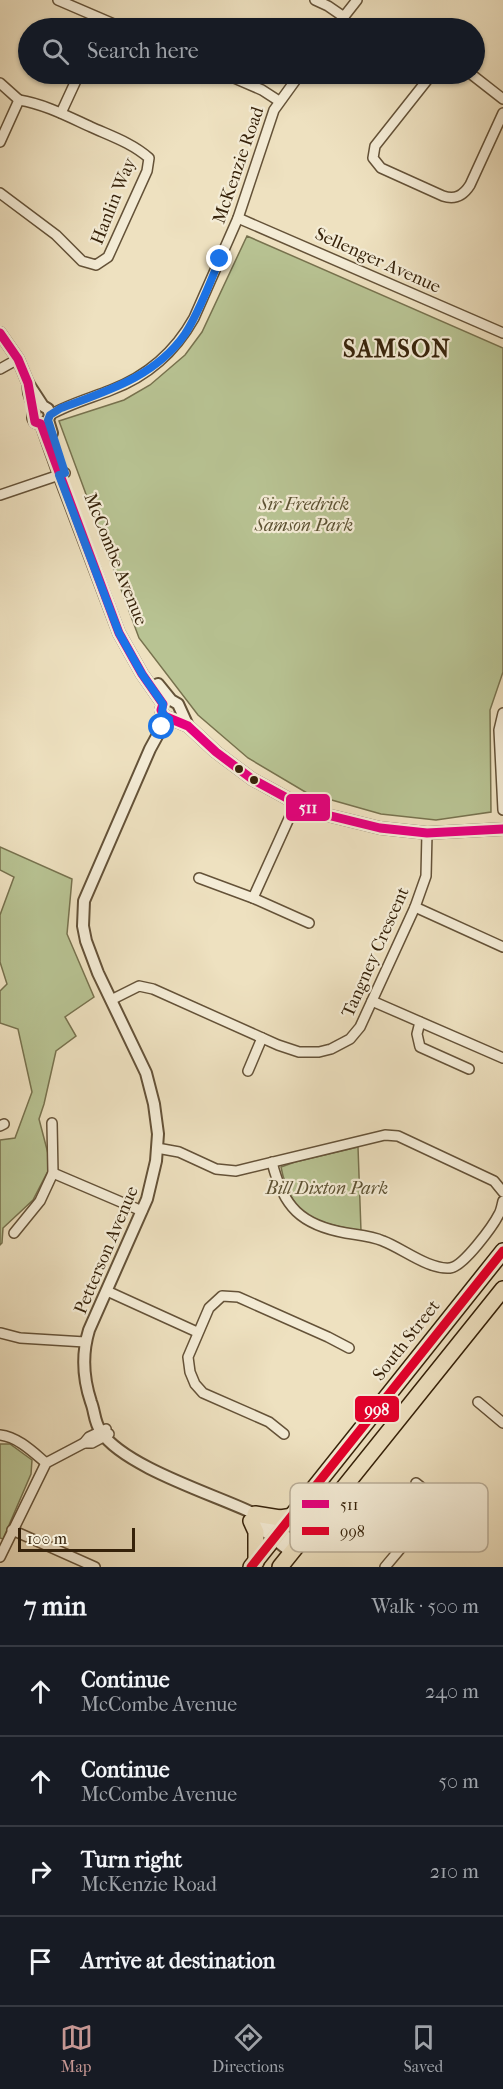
<!DOCTYPE html>
<meta charset="utf-8">
<style>
body{margin:0;font-family:"IM FELL French Canon",serif;background:#242831;color:#f1f3f6}
.scale{position:absolute;left:18px;bottom:15px;width:117px;box-sizing:border-box;padding-left:6px;border:3px solid #36220a;border-top:0;font-size:16px;line-height:21px;white-space:nowrap;color:#36220a;-webkit-text-stroke:4px #f4ecd6;paint-order:stroke}
.stop{position:absolute;width:18px;height:18px;margin:-14px;border:4px solid #1a73e8;border-radius:50%;background:#fff}
.stop.end{background:#1a73e8;border-color:#fff;box-shadow:0 2px 6px #0008}
.list{margin:0;padding:0;list-style:none}
h2{display:flex;justify-content:space-between;align-items:center;height:78px;margin:0;padding:0 24px;font-size:26px}
h2 small{font-size:20px;font-weight:400;color:#9ea1a6}
.list li{display:grid;grid-template-columns:39px 1fr auto;gap:18px;align-items:center;box-sizing:border-box;height:90px;padding:0 24px;border-top:2px solid #363941}
.list b{display:block;font-size:22px;white-space:nowrap}
.list p{margin:0;font-size:20px;white-space:nowrap;color:#9ea1a6}
.list em{font-size:20px;font-style:normal;color:#9ea1a6}
.icon{flex:none;width:33px;height:33px;fill:none;stroke:currentColor;stroke-width:2;stroke-linecap:round;stroke-linejoin:round}
.map{position:relative;flex:none;width:503px;height:1567px;overflow:hidden}
.search{position:absolute;background:#171b24;box-shadow:0 2px 4px #0004;left:18px;right:18px;top:18px;height:66px;display:flex;align-items:center;gap:15px;box-sizing:border-box;padding:0 21px;border-radius:33px;color:#9ea1a6;font-size:22px}
.sheet{height:438px;background:#171b24}
nav{display:flex;justify-content:space-around;align-items:center;box-sizing:border-box;height:84px;border-top:2px solid #363941;background:#171b24;font-size:16px;color:#9ea1a6}
nav a{display:grid;justify-items:center;gap:3px}
nav .on{color:#c59692}
.map>svg:first-child{display:block}
.green{fill:#b8c393;stroke:#77724e;stroke-width:1.5}
.lines{fill:none;stroke-linecap:round;stroke-linejoin:round}
.minor-casing{stroke:#645238;stroke-width:12}
.tertiary-casing{stroke:#645238;stroke-width:14}
.trunk-casing{stroke:#36220a;stroke-width:18}
.minor{stroke:#f4ecd6;stroke-width:9}
.tertiary{stroke:#f4ecd6;stroke-width:10}
.trunk{stroke:#eee1c0;stroke-width:15}
.bus-1-casing{stroke:#f4ecd6;stroke-width:14}
.bus-2-casing{stroke:#f4ecd6;stroke-width:14}
.bus-1{stroke:#e5007d;stroke-width:9}
.bus-2{stroke:#e4002b;stroke-width:9}
.route{stroke:#1a73e8;stroke-width:8}
.bus-dot{fill:#36220a;stroke:#f4ecd6;stroke-width:2}
.labels{text-anchor:middle;stroke-width:4.5;stroke-linejoin:round;paint-order:stroke}
.street-label{font-size:18px;fill:#36220a;stroke:#f4ecd6}
.park-label{font-size:18px;font-style:italic;fill:#5d5233;stroke:#f4ecd6}
.district-label{font-size:24px;font-weight:bold;letter-spacing:1.5px;fill:#36220a;stroke:#f4ecd6}
.key{fill:#f4ecd6;stroke:#bbaf99;stroke-width:1.5}
.key-label{font-size:16px;fill:#36220a}
.line-badge{stroke:#f4ecd6;stroke-width:2}
.badge-label{font-size:16px;text-anchor:middle;font-weight:bold;fill:#fff}
</style>
<div class="map">
<svg width="503" height="1567" viewBox="0 0 503 1567">
<rect width="100%" height="100%" fill="#eee1c0"/>
<filter id="stains"><feTurbulence type="fractalNoise" baseFrequency=".00333" numOctaves="4"/><feColorMatrix values="0 0 0 0 .2 0 0 0 0 .09 0 0 0 0 .02 0 0 0 .5 -.17"/></filter>
<radialGradient id="worn" r=".72"><stop offset=".6" stop-color="#630" stop-opacity="0"/><stop offset="1" stop-color="#630" stop-opacity=".3"/></radialGradient>
<g class="green">
<polygon points="247,236 503,348 503,672 490,710 491,812 436,820 381,814 307,793 248,758 198,715 139,638 59,421 124,400 150,385 185,355 202,332"/>
<polygon points="0,847 72,879 67,934 94,997 65,1017 76,1036 56,1051 44,1104 39,1119 51,1165 33,1200 3,1228 2,1243 0,1245 0,1140 15,1138 32,1092 18,1029 0,1023 0,991 7,984 0,962 0,915 14,877 0,870"/>
<path d="M358,1147L361,1231C316,1222 291,1219 281,1167L295,1162Z"/>
<polygon points="0,1444 10,1444 32,1460 31,1474 3,1539 0,1538"/>
</g>
<g class="lines">
<defs>
<g id="minor">
<polyline points="58,0 123,28"/>
<polyline points="315,0 328,6 344,17"/>
<polyline points="335,28 357,0"/>
<polyline points="225,74 262,90 279,101"/>
<path d="M432,74L375,146L373,158L381,168L443,196C455,200 463,196 470,185L503,113"/>
<polyline points="471,74 503,99"/>
<polyline points="0,83 19,100"/>
<polyline points="61,113 79,74"/>
<polyline points="0,142 19,100"/>
<path d="M0,193L56,235L82,261L96,265L108,257L147,171L149,158C132,143 111,136 91,127C67,116 44,104 19,100"/>
<polyline points="238,218 503,333"/>
<polyline points="0,369 18,359"/>
<path d="M50,415C69,404 91,398 111,390C148,376 175,352 194,318L238,218L274,110L300,74"/>
<polyline points="0,495 65,473"/>
<polyline points="503,713 499,730 503,810"/>
<polyline points="199,878 253,898 296,803"/>
<polyline points="253,898 309,923"/>
<polyline points="415,907 503,947"/>
<polyline points="111,1000 139,986 153,989 278,1045 299,1052 319,1052 331,1049 350,1039 360,1027 415,907 426,876 427,833"/>
<polyline points="372,1001 503,1058"/>
<polyline points="420,1022 417,1034 420,1047 469,1069"/>
<polyline points="248,1071 262,1038"/>
<polyline points="0,1126 4,1124"/>
<polyline points="157,1148 179,1152 216,1169 236,1171 385,1135 398,1136 494,1181 503,1192"/>
<path d="M272,1162C283,1207 301,1225 346,1233C358,1235 372,1236 383,1241C402,1248 429,1270 450,1268C463,1267 493,1226 499,1214C501,1211 502,1205 503,1201"/>
<polyline points="53,1173 142,1211"/>
<polyline points="14,1233 40,1201 53,1173 52,1123"/>
<polyline points="107,1291 197,1332"/>
<polyline points="1,1333 20,1338 85,1342"/>
<polyline points="478,1402 503,1423"/>
<polyline points="284,1434 269,1422 203,1393 195,1384 190,1372 188,1357 209,1308 222,1296 238,1297 328,1337 349,1348"/>
<path d="M0,1435C18,1437 33,1452 46,1463"/>
<polyline points="84,1443 92,1443 109,1434"/>
<polyline points="12,1530 95,1567"/>
<polyline points="0,1557 46,1463 84,1443 89,1437 106,1429"/>
<polyline points="385,1567 432,1511 433,1502 426,1491 416,1483"/>
</g>
<g id="tertiary">
<polyline points="0,333 18,359 28,383 43,406 48,409 50,415 48,420 52,433"/>
<polyline points="28,383 29,393 34,409 33,418 35,422 41,424 59,475 119,633 142,674 163,704 161,710 164,716 188,726 216,752 252,779 296,803 327,815 380,828 427,833 503,829"/>
<polyline points="158,684 171,700 178,704 188,726"/>
<path d="M169,719L162,727L150,749L84,901L83,926L86,941L98,973L146,1073L154,1104L158,1134L156,1161L147,1199L89,1330C82,1353 83,1378 91,1402C95,1412 94,1422 101,1432C125,1467 213,1494 253,1513C269,1521 284,1535 298,1546"/>
<polyline points="254,1523 292,1553"/>
</g>
<g id="trunk">
<polyline points="255,1514 280,1518 293,1516"/>
<polyline points="251,1521 256,1532 256,1562"/>
<polyline points="251,1567 503,1251"/>
<polyline points="280,1567 503,1289"/>
</g>
</defs>
<use href="#minor" class="minor-casing"/>
<use href="#tertiary" class="tertiary-casing"/>
<use href="#trunk" class="trunk-casing"/>
<use href="#minor" class="minor"/>
<use href="#tertiary" class="tertiary"/>
<use href="#trunk" class="trunk"/>
<defs>
<polyline id="bus-1" points="0,333 18,359 28,383 35,422 41,424 119,633 142,674 163,704 161,710 164,716 188,726 216,752 252,779 296,803 327,815 380,828 427,833 503,829"/>
<polyline id="bus-2" points="251,1567 503,1251"/>
</defs>
<use href="#bus-1" class="bus-1-casing"/>
<use href="#bus-2" class="bus-2-casing"/>
<use href="#bus-1" class="bus-1"/>
<use href="#bus-2" class="bus-2"/>
</g>
<g class="lines">
<path class="route" d="M162,727L169,719L162,713L163,704L142,674L119,633L59,475L65,473L48,420L50,415L61,408C107,391 155,377 185,334C200,311 209,284 220,259"/>
</g>
<g class="bus-dot">
<circle cx="239" cy="769" r="5"/>
<circle cx="254" cy="780" r="5"/>
</g>
<g class="labels">
<g class="street-label">
<text transform="translate(238 165) rotate(-71)" y="6">McKenzie Road</text>
<text transform="translate(113 201) rotate(-68)" y="6">Hanlin Way</text>
<text transform="translate(378 260) rotate(24)" y="6">Sellenger Avenue</text>
<text transform="translate(116 559) rotate(68)" y="6">McCombe Avenue</text>
<text transform="translate(375 952) rotate(-66)" y="6">Tangney Crescent</text>
<text transform="translate(106 1250) rotate(-67)" y="6">Petterson Avenue</text>
<text transform="translate(406 1340) rotate(-52)" y="6">South Street</text>
</g>
<g class="park-label">
<text x="304" y="510">Sir Fredrick<tspan x="304" dy="21">Samson Park</tspan></text>
<text x="327" y="1194">Bill Dixton Park</text>
</g>
<g class="district-label">
<text x="397" y="357">SAMSON</text>
</g>
</g>
<rect x="290" y="1483" width="198" height="69" rx="9" class="key"/>
<rect x="302" y="1500" width="27" height="8" fill="#e5007d"/>
<rect x="302" y="1527" width="27" height="8" fill="#e4002b"/>
<g class="key-label">
<text x="340" y="1510">511</text>
<text x="340" y="1537">998</text>
</g>
<g class="line-badge">
<rect x="285" y="793" width="46" height="29" rx="6" fill="#e5007d"/>
<rect x="354" y="1395" width="46" height="28" rx="6" fill="#e4002b"/>
</g>
<g class="badge-label">
<text x="308" y="813">511</text>
<text x="377" y="1415">998</text>
</g>
<rect width="100%" height="100%" filter="url(#stains)"/>
<rect width="100%" height="100%" fill="url(#worn)"/>
</svg>
<div class="scale">100 m</div>
<div class="stop" style="left:162px;top:727px"></div>
<div class="stop end" style="left:220px;top:259px"></div>
<div class="search"><svg class="icon" aria-label="search" viewBox="0 0 24 24"><circle cx="10" cy="10" r="6"/><path d="M15 15l6 6"/></svg>Search here</div>
</div>
<section class="sheet">
<h2>7 min<small>Walk · 500 m</small></h2>
<ul class="list">
<li><svg class="icon" aria-label="ahead" viewBox="0 0 24 24"><path d="M12 20V5M6 11l6-6 6 6"/></svg><div><b>Continue</b><p>McCombe Avenue</p></div><em>240 m</em></li>
<li><svg class="icon" aria-label="ahead" viewBox="0 0 24 24"><path d="M12 20V5M6 11l6-6 6 6"/></svg><div><b>Continue</b><p>McCombe Avenue</p></div><em>50 m</em></li>
<li><svg class="icon" aria-label="right" viewBox="0 0 24 24"><path d="M7 20v-9h11M14 6l5 5-5 5"/></svg><div><b>Turn right</b><p>McKenzie Road</p></div><em>210 m</em></li>
<li><svg class="icon" aria-label="arrive" viewBox="0 0 24 24"><path d="M6 21V4h12l-3 4 3 4H6"/></svg><div><b>Arrive at destination</b></div></li>
</ul>
</section>
<nav>
<a class="on"><svg class="icon" aria-label="map" viewBox="0 0 24 24"><path d="M3 6l6-2 6 2 6-2v14l-6 2-6-2-6 2zM9 4v14M15 6v14"/></svg>Map</a>
<a><svg class="icon" aria-label="directions" viewBox="0 0 24 24"><path d="M12 3l9 9-9 9-9-9zM9 14v-3h6M13 9l2 2-2 2"/></svg>Directions</a>
<a><svg class="icon" aria-label="saved" viewBox="0 0 24 24"><path d="M7 4h10v16l-5-4-5 4z"/></svg>Saved</a>
</nav>
